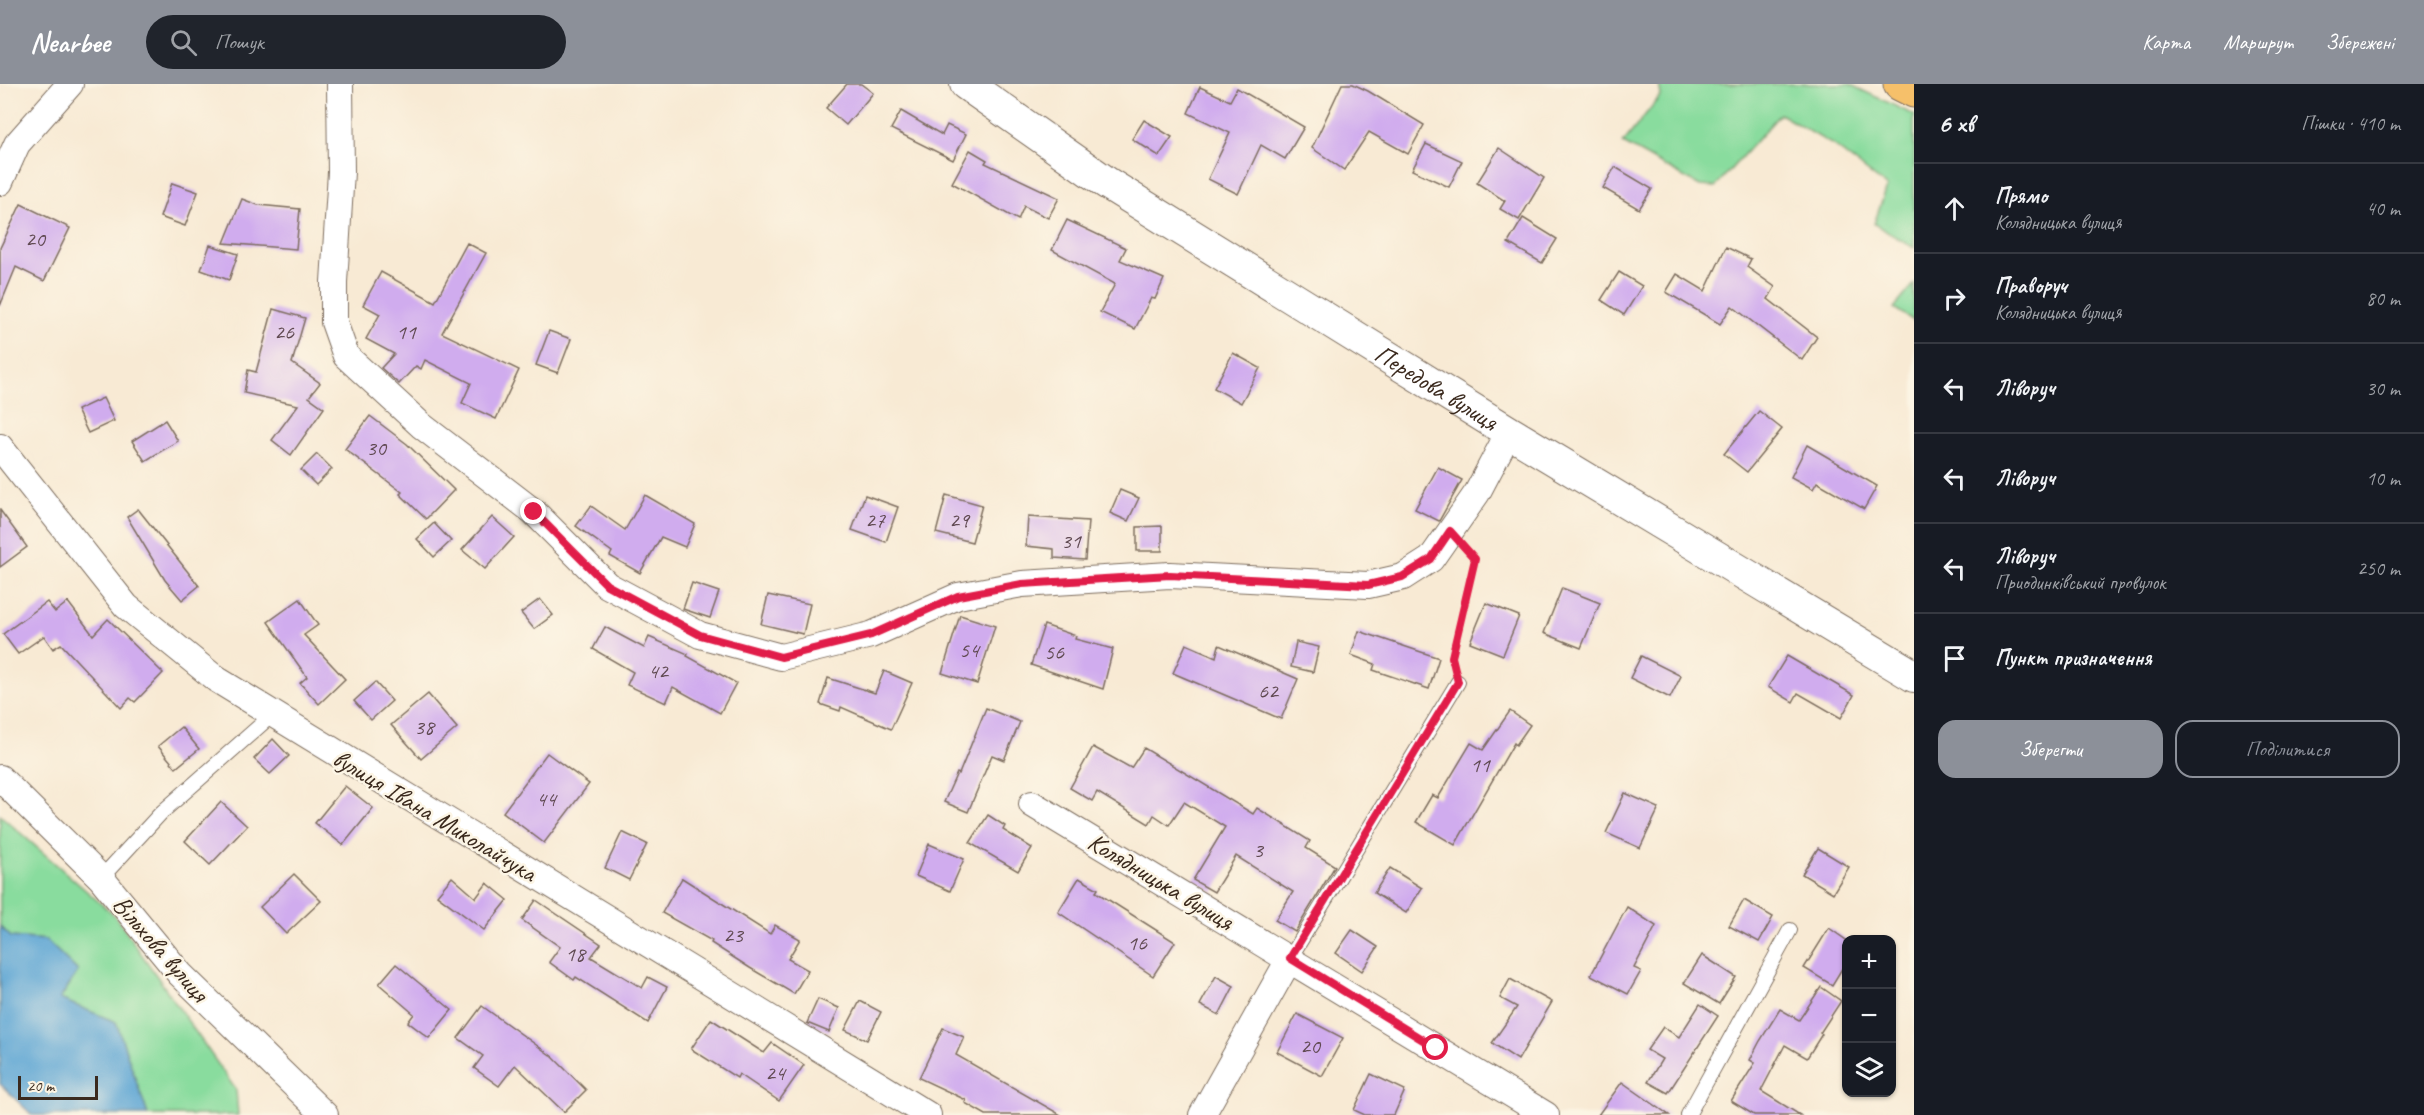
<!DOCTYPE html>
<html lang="uk">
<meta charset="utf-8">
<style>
body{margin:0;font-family:Caveat,sans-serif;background:#20242c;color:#f1f3f6}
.controls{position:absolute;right:18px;bottom:18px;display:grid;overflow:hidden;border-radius:12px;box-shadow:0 2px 4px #0004}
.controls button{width:54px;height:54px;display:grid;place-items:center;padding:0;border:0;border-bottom:2px solid #363941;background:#171b24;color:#f1f3f6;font:30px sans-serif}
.scale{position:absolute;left:18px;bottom:15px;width:80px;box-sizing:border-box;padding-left:6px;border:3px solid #3b2a1e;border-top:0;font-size:16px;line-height:21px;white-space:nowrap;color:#3b2a1e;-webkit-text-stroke:4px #fcf5e5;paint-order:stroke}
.stop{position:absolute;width:18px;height:18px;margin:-14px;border:4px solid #e11d48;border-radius:50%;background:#fff}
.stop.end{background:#e11d48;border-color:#fff;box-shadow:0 2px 6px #0008}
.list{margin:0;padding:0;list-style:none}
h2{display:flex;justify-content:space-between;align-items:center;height:78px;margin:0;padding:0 24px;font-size:26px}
h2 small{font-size:20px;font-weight:400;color:#9ea1a6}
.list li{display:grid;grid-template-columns:39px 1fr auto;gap:18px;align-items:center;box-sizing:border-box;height:90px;padding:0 24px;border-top:2px solid #363941}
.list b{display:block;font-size:22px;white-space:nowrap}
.list p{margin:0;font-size:20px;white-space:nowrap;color:#9ea1a6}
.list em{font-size:20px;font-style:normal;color:#9ea1a6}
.actions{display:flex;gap:12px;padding:18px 24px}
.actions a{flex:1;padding:14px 0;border:2px solid #8c9099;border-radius:18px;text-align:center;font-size:21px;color:#8c9099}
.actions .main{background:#8c9099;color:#fff}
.icon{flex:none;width:33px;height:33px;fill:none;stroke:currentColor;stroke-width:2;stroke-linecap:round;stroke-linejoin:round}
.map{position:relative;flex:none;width:1914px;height:1031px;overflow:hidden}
header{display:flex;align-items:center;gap:36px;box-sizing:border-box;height:84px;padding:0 30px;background:#8c9099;color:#fff}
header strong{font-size:28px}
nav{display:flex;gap:33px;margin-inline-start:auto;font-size:21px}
.search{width:420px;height:54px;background:#20242c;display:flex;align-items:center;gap:15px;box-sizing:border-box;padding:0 21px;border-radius:33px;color:#9ea1a6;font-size:22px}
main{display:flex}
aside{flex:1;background:#171b24}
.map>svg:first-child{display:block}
.green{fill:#89dc9e;stroke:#62835e;stroke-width:1.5}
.water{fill:#5da6d4;stroke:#4c6879;stroke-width:1.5}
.building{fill:#d0acee}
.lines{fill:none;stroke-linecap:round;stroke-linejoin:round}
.service-casing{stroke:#7d6d5e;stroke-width:16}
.minor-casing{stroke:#7d6d5e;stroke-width:28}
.tertiary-casing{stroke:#7d6d5e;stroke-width:34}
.primary-casing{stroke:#7d6d5e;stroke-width:35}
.path{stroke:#7d6d5e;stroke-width:4;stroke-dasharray:1.5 4.5;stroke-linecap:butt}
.service{stroke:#fff;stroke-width:14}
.minor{stroke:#fff;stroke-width:26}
.tertiary{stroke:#fff;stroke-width:32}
.primary{stroke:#f6c06b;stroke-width:33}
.route{stroke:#e11d48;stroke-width:8}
.labels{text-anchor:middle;stroke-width:5;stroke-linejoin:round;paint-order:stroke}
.number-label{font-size:22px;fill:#604a52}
.street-label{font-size:26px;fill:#3b2a1e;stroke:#fcf5e5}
</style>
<header>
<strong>Nearbee</strong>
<div class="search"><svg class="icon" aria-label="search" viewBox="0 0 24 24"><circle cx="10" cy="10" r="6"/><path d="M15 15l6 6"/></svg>Пошук</div>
<nav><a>Карта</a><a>Маршрут</a><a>Збережені</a></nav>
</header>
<main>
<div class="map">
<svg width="1914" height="1031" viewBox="0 0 1914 1031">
<rect width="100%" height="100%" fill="#fcf5e5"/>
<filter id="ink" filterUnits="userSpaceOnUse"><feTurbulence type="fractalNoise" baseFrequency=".0167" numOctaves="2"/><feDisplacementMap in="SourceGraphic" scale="12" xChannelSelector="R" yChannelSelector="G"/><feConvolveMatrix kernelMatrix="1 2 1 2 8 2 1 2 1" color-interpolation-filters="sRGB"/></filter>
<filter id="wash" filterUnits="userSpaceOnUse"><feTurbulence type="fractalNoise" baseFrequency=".008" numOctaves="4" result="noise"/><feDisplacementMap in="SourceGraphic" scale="24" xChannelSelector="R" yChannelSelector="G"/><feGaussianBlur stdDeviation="1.35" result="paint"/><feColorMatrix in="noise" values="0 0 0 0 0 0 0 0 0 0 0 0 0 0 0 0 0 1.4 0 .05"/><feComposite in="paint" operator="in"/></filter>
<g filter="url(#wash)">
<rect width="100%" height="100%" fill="#f8ead4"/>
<g class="green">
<polygon points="1659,0 1849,0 1914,31 1914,164 1874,140 1887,103 1833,61 1780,30 1715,103 1700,102 1623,59 1661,11"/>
<polygon points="1914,200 1914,237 1894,224"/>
<polygon points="0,731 115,832 236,1006 238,1031 148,1031 116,938 60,915 78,887 46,856 11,853 0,842"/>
</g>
<polygon class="water" points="0,842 11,853 46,856 78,887 60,915 116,938 148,1031 32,1031 0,1000"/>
<g id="blocks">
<g class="building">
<polygon points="847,0 861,0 873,9 846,41 826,24"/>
<polygon points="1342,0 1353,0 1368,7 1424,41 1408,70 1369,48 1344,86 1312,64"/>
<polygon points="1200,3 1230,17 1237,4 1304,43 1285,75 1261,61 1238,110 1208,95 1230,49 1188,29"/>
<polygon points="901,27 942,51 947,41 966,50 953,76 891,45"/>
<polygon points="1144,36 1172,53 1159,72 1132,55"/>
<polygon points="1426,60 1462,77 1449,103 1412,86"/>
<polygon points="1499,64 1544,94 1519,136 1500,125 1505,117 1477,99"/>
<polygon points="970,66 987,76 985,79 1059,114 1048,134 1024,122 1018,136 952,99"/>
<polygon points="1615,83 1652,105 1639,125 1603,104"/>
<polygon points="172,99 198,108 185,142 160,133"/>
<polygon points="242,115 258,121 300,125 296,165 224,159"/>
<polygon points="21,120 70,144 44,197 16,183 0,222 0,164"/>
<polygon points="1523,134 1557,155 1542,179 1508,159"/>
<polygon points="1067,136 1126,164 1120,176 1164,195 1155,215 1151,214 1135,245 1100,228 1115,200 1052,166"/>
<polygon points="467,159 486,169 442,249 519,286 496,335 462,319 471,299 425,276 421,285 416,282 399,300 381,284 394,270 366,255 380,230 363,221 381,188 435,218"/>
<polygon points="210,161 238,170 229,196 201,186"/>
<polygon points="1726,163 1751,175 1747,183 1775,203 1768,215 1817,253 1802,276 1732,222 1720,240 1666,208 1677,190 1705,207"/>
<polygon points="1619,188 1642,202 1624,231 1601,216"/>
<polygon points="273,225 305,234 292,279 320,299 309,313 324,324 291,371 272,356 298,321 244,309 248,286 256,288"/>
<polygon points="549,247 571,255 558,289 536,281"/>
<polygon points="1233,269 1260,284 1241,319 1214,304"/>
<polygon points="103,314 114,337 88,349 77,326"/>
<polygon points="1759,327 1782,345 1747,388 1724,370"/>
<polygon points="370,332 407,360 454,406 426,435 400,410 402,408 345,365"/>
<polygon points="165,336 178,357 145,377 132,357"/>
<polygon points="1807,361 1877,402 1864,425 1817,398 1813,405 1791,393"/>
<polygon points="317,370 332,385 316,401 301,386"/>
<polygon points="1438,383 1462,396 1439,437 1415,425"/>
<polygon points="1120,406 1139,414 1128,437 1110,429"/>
<polygon points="645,411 695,440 685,463 661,453 640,489 610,472 612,468 576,442 591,422 625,446"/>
<polygon points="865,411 898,423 886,458 852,446"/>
<polygon points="946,411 982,421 972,458 936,449"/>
<polygon points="138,425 199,502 182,516 165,496 127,433"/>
<polygon points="0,426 27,463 0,483"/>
<polygon points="492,433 514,453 485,485 462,466"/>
<polygon points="1028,433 1088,437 1085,476 1054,474 1054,465 1026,462"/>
<polygon points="434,439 451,457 434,473 417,455"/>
<polygon points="1162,442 1162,467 1137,467 1137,443"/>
<polygon points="692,499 719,508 710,534 683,525"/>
<polygon points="1562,504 1600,519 1581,564 1544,549"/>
<polygon points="768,511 810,520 803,550 761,540"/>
<polygon points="300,515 318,541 304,551 345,595 319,620 300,599 307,593 268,538"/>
<polygon points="540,515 553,531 534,545 521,529"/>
<polygon points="47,518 55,528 68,518 93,551 108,535 163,589 135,618 130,614 121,624 61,560 53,565 44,552 18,570 3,550"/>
<polygon points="1486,519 1519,532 1503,571 1470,558"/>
<polygon points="960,531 995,542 977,600 942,589"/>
<polygon points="1044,541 1076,552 1075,555 1113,565 1103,605 1031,581"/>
<polygon points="605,543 644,564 649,553 688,570 687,572 736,599 720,629 673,603 666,619 627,601 633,588 593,565"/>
<polygon points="1359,547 1439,574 1429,605 1373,586 1375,580 1351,571"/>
<polygon points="1296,558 1319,563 1313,588 1291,583"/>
<polygon points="1186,560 1216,573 1219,561 1298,595 1281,635 1173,589"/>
<polygon points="1641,572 1681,592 1670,614 1630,594"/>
<polygon points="1787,572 1854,611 1841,634 1798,609 1793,618 1768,603"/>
<polygon points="884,587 912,599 891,645 841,623 840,627 820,620 828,594 875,609"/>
<polygon points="375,598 392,617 371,636 354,617"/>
<polygon points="428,610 457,644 421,675 391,641"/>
<polygon points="986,624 1020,638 1004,676 992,671 968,728 944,718 957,689 959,690"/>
<polygon points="1510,627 1530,641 1516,661 1514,659 1455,761 1416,738 1432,711 1438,714 1471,659 1483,666"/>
<polygon points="181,643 199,665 176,684 158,662"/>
<polygon points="273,655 289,672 270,690 254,675"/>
<polygon points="1093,663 1131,684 1144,664 1253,730 1257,724 1310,757 1306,764 1335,782 1295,848 1275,836 1293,808 1236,772 1214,808 1193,796 1225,743 1184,718 1169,741 1154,731 1149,740 1097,708 1092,717 1070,704"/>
<polygon points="547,669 589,700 544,759 503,728"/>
<polygon points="345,702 373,724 343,761 315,739"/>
<polygon points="1625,709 1659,724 1640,764 1606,749"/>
<polygon points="221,718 247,742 210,781 185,757"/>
<polygon points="988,731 1005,742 1003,746 1032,764 1018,787 970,759"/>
<polygon points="622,748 647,760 629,796 605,784"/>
<polygon points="929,760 964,775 950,807 916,792"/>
<polygon points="1818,764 1849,783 1833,809 1802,790"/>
<polygon points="1390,784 1422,804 1406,829 1374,809"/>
<polygon points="294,790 321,817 286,850 260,823"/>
<polygon points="452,793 476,814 487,799 508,816 484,846 437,811"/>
<polygon points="682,794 770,850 775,841 800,855 788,875 808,886 794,910 750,884 711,859 712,857 662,829"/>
<polygon points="1079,794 1098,805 1096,808 1175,858 1153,892 1058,828"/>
<polygon points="536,816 601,860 591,873 642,904 648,893 667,903 648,939 576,893 574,896 549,878 560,863 522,836"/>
<polygon points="1744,816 1773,833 1759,858 1729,842"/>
<polygon points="1627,823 1656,842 1634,884 1641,887 1628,910 1591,891"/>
<polygon points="1829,844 1846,856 1846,878 1832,901 1804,884"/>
<polygon points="1352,846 1378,863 1362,887 1336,869"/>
<polygon points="1702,871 1736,893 1719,920 1684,899"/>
<polygon points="396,880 452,926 429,954 408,938 414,930 379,900"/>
<polygon points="1216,892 1234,902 1219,931 1200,921"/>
<polygon points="1510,895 1552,918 1518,976 1492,959 1517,923 1500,914"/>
<polygon points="1821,903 1841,917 1820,949 1822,950 1807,974 1785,961 1761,1007 1800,1031 1754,1031 1731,1017 1755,979 1750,976 1760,957 1780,925 1799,936"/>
<polygon points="818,915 839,924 829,948 807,939"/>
<polygon points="860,917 881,928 867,956 845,946"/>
<polygon points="1700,920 1718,932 1668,1009 1648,998 1662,975 1647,966 1663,943 1679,953"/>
<polygon points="482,922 553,973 586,1006 564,1028 515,981 499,1002 474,984 483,972 458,954"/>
<polygon points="1297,930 1343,954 1322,992 1277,968"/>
<polygon points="711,935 764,969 772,959 804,981 779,1017 739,990 737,994 691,965"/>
<polygon points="943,944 964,953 956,971 1061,1031 986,1031 965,1019 966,1016 919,994"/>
<polygon points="1371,990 1405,1006 1394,1031 1365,1031 1354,1026"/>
<polygon points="1622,998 1669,1031 1598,1031"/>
</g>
</g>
</g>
<g filter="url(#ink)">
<use href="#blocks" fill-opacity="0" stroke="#7d6d5e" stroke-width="1.5"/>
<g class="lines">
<defs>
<g id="service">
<polyline points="101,794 161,729 272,631"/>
<polyline points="1290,874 1458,598"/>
<polyline points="1688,1031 1790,846"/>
</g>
<g id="minor">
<polyline points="340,0 341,88 334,198 334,238 346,272 422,342 534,428 607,501 700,551 781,573 871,551 958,512 1022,500 1170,491 1368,501 1403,493 1431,475 1477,409 1509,348"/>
<polyline points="0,98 17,60 70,0"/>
<polyline points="0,363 126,522 216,595 928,1031"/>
<polyline points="0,694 101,794 180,890 325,1031"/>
<polyline points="1032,720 1546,1031"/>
<polyline points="1202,1031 1290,874"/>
</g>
<g id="tertiary">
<path id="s1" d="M966,0L1107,99L1509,348L1914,592"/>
</g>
<polyline id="primary" points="1900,0 1914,7"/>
</defs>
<use href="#service" class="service-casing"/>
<use href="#minor" class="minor-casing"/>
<use href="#tertiary" class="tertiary-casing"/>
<use href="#primary" class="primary-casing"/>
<polyline class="path" points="1454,579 1452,573 1475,475 1467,466"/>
<use href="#service" class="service"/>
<use href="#minor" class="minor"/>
<use href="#tertiary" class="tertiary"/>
<use href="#primary" class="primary"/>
</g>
</g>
<g class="lines" filter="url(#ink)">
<polyline class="route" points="534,428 607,501 700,551 781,573 871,551 958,512 1022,500 1170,491 1368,501 1402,493 1431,475 1450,447 1475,475 1452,573 1458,598 1290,874 1436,964"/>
</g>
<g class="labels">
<g class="number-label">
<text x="35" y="162">20</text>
<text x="284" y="255">26</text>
<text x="406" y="255">11</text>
<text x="376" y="371">30</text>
<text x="875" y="443">27</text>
<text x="959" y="443">29</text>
<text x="1071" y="464">31</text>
<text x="969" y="573">54</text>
<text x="1054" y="575">56</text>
<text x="658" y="594">42</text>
<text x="1268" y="614">62</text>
<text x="424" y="650">38</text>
<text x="1480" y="688">11</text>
<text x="546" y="722">44</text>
<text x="1258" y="773">3</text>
<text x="733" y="858">23</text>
<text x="1137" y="866">16</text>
<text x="575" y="877">18</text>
<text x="1310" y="969">20</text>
<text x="775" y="996">24</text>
</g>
<g class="street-label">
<text dy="9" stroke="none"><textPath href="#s1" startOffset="560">Передова вулиця</textPath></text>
<text transform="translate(435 731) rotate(31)" y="9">вулиця Івана Миколайчука</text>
<text transform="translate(1161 797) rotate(31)" y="9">Колядницька вулиця</text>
<text transform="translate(161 864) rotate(49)" y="9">Вільхова вулиця</text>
</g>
</g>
</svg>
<div class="controls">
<button>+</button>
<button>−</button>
<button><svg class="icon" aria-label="layers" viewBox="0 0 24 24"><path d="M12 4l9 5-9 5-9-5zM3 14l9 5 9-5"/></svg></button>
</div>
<div class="scale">20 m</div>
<div class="stop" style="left:1436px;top:964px"></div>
<div class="stop end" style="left:534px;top:428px"></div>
</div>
<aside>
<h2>6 хв<small>Пішки · 410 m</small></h2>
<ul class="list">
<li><svg class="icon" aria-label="ahead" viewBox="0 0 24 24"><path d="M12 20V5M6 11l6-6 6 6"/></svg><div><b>Прямо</b><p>Колядницька вулиця</p></div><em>40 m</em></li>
<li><svg class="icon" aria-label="right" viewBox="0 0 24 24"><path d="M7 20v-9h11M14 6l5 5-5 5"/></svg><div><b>Праворуч</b><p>Колядницька вулиця</p></div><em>80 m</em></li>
<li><svg class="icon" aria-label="left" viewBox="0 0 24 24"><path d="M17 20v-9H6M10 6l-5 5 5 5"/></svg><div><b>Ліворуч</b></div><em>30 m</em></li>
<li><svg class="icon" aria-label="left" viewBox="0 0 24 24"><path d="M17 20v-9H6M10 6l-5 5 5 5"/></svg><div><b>Ліворуч</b></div><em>10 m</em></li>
<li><svg class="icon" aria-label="left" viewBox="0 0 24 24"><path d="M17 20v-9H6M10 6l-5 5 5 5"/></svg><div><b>Ліворуч</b><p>Приодинківський провулок</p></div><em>250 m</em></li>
<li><svg class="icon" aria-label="arrive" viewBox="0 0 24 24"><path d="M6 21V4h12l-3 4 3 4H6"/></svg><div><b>Пункт призначення</b></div></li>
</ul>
<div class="actions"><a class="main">Зберегти</a><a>Поділитися</a></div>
</aside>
</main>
